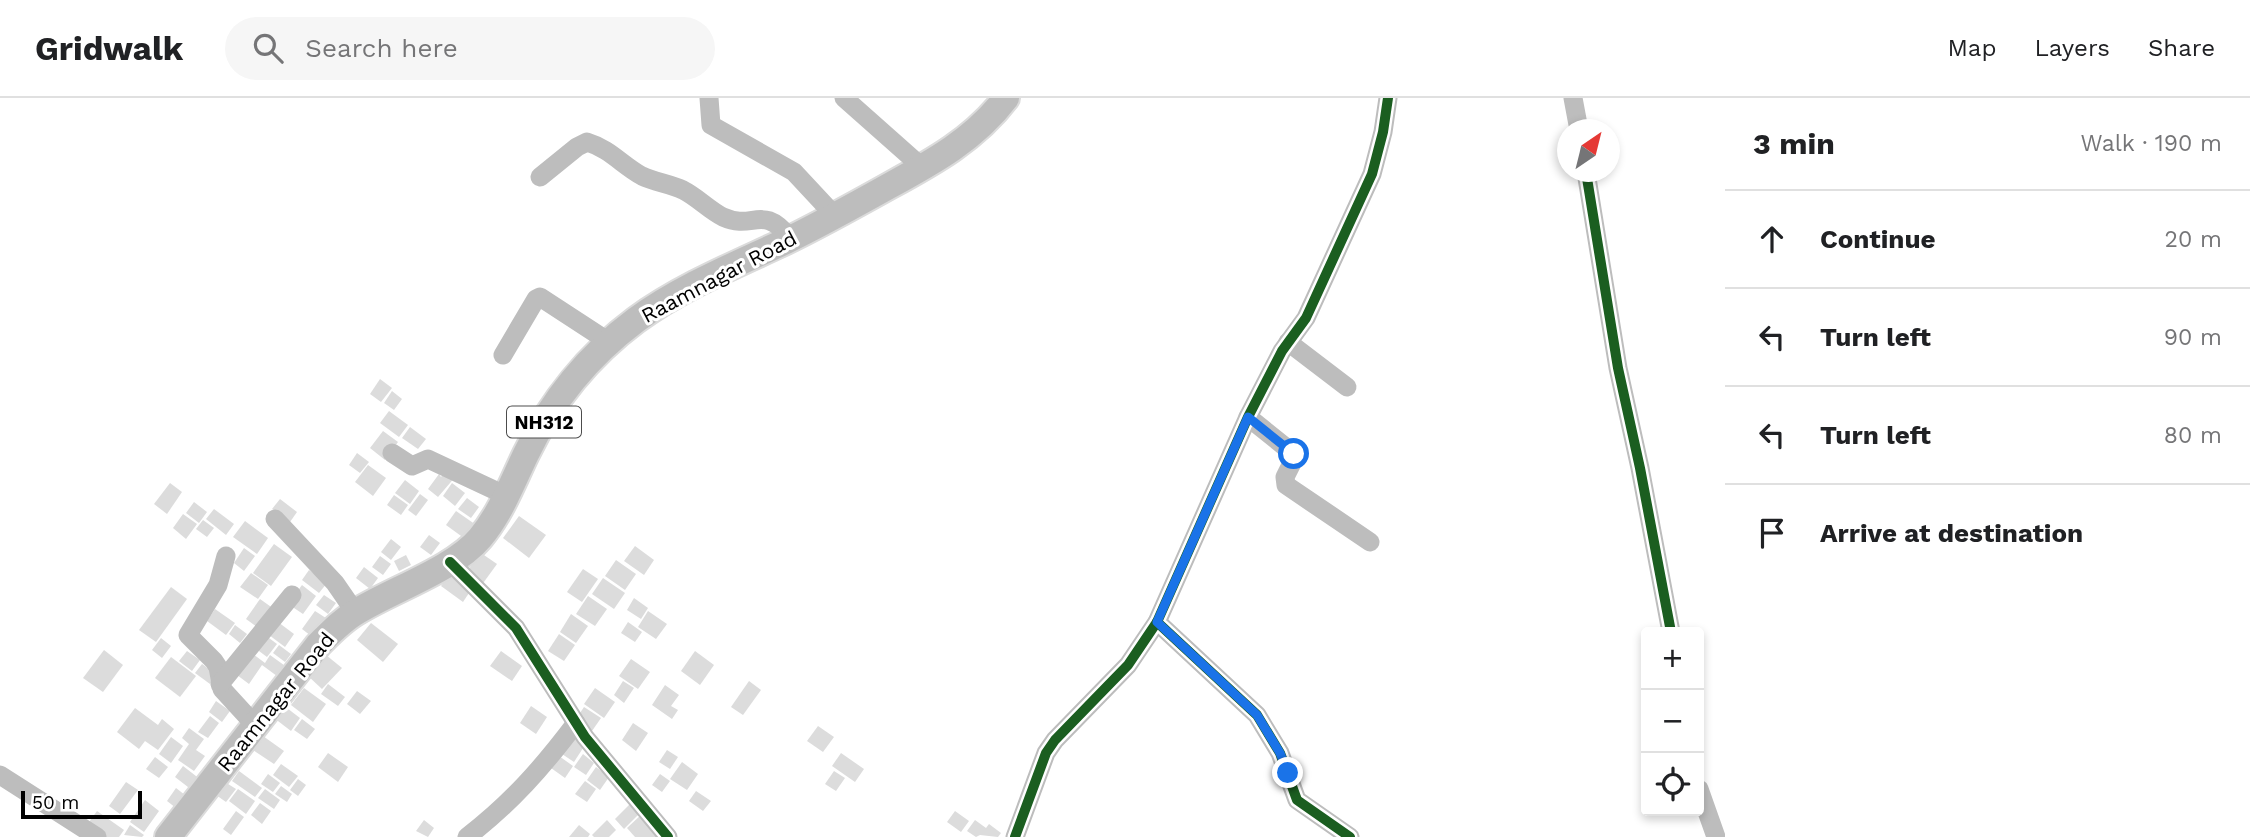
<!DOCTYPE html>
<meta charset="utf-8">
<style>
body{margin:0;font-family:"Work Sans",sans-serif;background:#f6f6f6;color:#202124}
.controls{position:absolute;right:21px;bottom:21px;display:grid;overflow:hidden;border-radius:7px;box-shadow:0 4px 10px #0003}
.controls button{width:63px;height:63px;display:grid;place-items:center;padding:0;border:0;border-bottom:2px solid #e0e0e0;background:#fff;color:#202124;font:35px sans-serif}
.compass{position:absolute;left:1557px;top:21px;width:63px;height:63px;border-radius:50%;background:#fff;box-shadow:0 4px 10px #0003;rotate:35deg}
.scale{position:absolute;left:21px;bottom:18px;width:121px;box-sizing:border-box;padding-left:7px;border:4px solid #000;border-top:0;font-size:19px;line-height:24px;white-space:nowrap;color:#000;-webkit-text-stroke:5px #fff;paint-order:stroke}
.stop{position:absolute;width:21px;height:21px;margin:-16px;border:5px solid #1a73e8;border-radius:50%;background:#fff}
.stop.end{background:#1a73e8;border-color:#fff;box-shadow:0 2px 7px #0008}
.list{margin:0;padding:0;list-style:none}
h2{display:flex;justify-content:space-between;align-items:center;height:91px;margin:0;padding:0 28px;font-size:30px}
h2 small{font-size:23px;font-weight:400;color:#757577}
.list li{display:grid;grid-template-columns:46px 1fr auto;gap:21px;align-items:center;box-sizing:border-box;height:98px;padding:0 28px;border-top:2px solid #e0e0e0}
.list b{display:block;font-size:26px;white-space:nowrap}
.list em{font-size:23px;font-style:normal;color:#757577}
.icon{flex:none;width:38px;height:38px;fill:none;stroke:currentColor;stroke-width:2;stroke-linecap:round;stroke-linejoin:round}
.map{position:relative;flex:none;width:1725px;height:739px;overflow:hidden}
header{display:flex;align-items:center;gap:42px;box-sizing:border-box;height:98px;padding:0 35px;background:#fff;border-bottom:2px solid #e0e0e0}
header strong{font-size:33px}
nav{display:flex;gap:38px;margin-inline-start:auto;font-size:24px}
.search{width:490px;height:63px;background:#f6f6f6;display:flex;align-items:center;gap:18px;box-sizing:border-box;padding:0 24px;border-radius:38px;color:#757577;font-size:26px}
main{display:flex}
aside{flex:1;background:#fff}
.map>svg:first-child{display:block}
.building{fill:#dcdcdc}
.lines{fill:none;stroke-linecap:round;stroke-linejoin:round}
.highway-casing{stroke:#dbdbdb;stroke-width:30}
.minor{stroke:#bdbdbd;stroke-width:19}
.highway{stroke:#bdbdbd;stroke-width:26}
.cycleway-casing{stroke:#fff;stroke-width:15}
.cycleway{stroke:#1b5e20;stroke-width:10}
.route{stroke:#1a73e8;stroke-width:9}
.labels{text-anchor:middle;stroke-width:6;stroke-linejoin:round;paint-order:stroke}
.shield{fill:#fff;stroke:#4c4c4c;stroke-width:2}
.shield-label{font-size:19px;font-weight:bold;fill:#000}
.street-label{font-size:21px;fill:#000;stroke:#fff}
</style>
<header>
<strong>Gridwalk</strong>
<div class="search"><svg class="icon" aria-label="search" viewBox="0 0 24 24"><circle cx="10" cy="10" r="6"/><path d="M15 15l6 6"/></svg>Search here</div>
<nav><a>Map</a><a>Layers</a><a>Share</a></nav>
</header>
<main>
<div class="map">
<svg width="1725" height="739" viewBox="0 0 1725 739">
<rect width="100%" height="100%" fill="#fff"/>
<g class="building">
<polygon points="380,281 392,290 381,304 370,296"/>
<polygon points="392,293 402,301 394,312 384,305"/>
<polygon points="389,313 408,327 399,339 380,325"/>
<polygon points="410,329 426,341 418,351 402,340"/>
<polygon points="383,333 398,344 385,362 370,350"/>
<polygon points="357,355 369,364 360,375 349,367"/>
<polygon points="368,367 386,380 373,398 355,384"/>
<polygon points="447,371 456,378 438,399 428,391 439,376 441,379"/>
<polygon points="405,382 419,393 410,406 395,395"/>
<polygon points="170,385 182,394 167,416 154,406"/>
<polygon points="452,385 465,395 455,408 443,398"/>
<polygon points="420,396 428,402 416,418 408,412"/>
<polygon points="394,397 408,407 401,417 387,407"/>
<polygon points="467,400 479,409 471,420 458,411"/>
<polygon points="280,401 297,414 290,424 272,411"/>
<polygon points="194,404 207,414 199,425 186,415"/>
<polygon points="214,411 234,426 226,437 206,421"/>
<polygon points="456,413 479,429 468,443 446,427"/>
<polygon points="183,416 197,426 186,441 173,430"/>
<polygon points="519,418 546,437 529,460 503,440"/>
<polygon points="203,422 214,430 207,439 196,431"/>
<polygon points="245,423 268,440 257,456 233,439"/>
<polygon points="429,437 440,445 431,457 420,449"/>
<polygon points="391,441 401,449 391,462 381,454"/>
<polygon points="274,446 292,459 271,488 253,475"/>
<polygon points="635,448 654,462 644,477 624,463"/>
<polygon points="244,450 255,458 244,473 234,465"/>
<polygon points="481,455 497,466 481,488 465,476"/>
<polygon points="406,457 411,467 399,473 394,463"/>
<polygon points="380,458 391,466 383,477 372,469"/>
<polygon points="616,462 636,476 625,492 605,478"/>
<polygon points="364,469 378,480 370,491 356,480"/>
<polygon points="583,471 598,481 582,504 567,494"/>
<polygon points="309,472 327,485 319,495 302,482"/>
<polygon points="251,475 268,487 258,501 240,489"/>
<polygon points="450,476 471,492 463,504 441,488"/>
<polygon points="603,480 625,495 614,511 592,496"/>
<polygon points="302,487 316,498 303,516 288,506"/>
<polygon points="171,489 187,501 156,544 139,532"/>
<polygon points="324,497 336,505 328,516 316,507"/>
<polygon points="588,498 607,511 595,528 576,516"/>
<polygon points="634,500 648,510 641,521 627,512"/>
<polygon points="260,501 274,511 260,531 246,521"/>
<polygon points="215,511 235,525 226,537 207,523"/>
<polygon points="315,513 329,522 315,541 302,531"/>
<polygon points="648,513 667,526 656,541 638,529"/>
<polygon points="571,516 588,528 576,545 560,534"/>
<polygon points="274,521 294,536 285,549 265,534"/>
<polygon points="628,524 642,534 635,544 621,535"/>
<polygon points="371,525 398,546 383,564 357,542"/>
<polygon points="235,527 247,536 240,545 229,536"/>
<polygon points="559,536 575,547 564,563 548,553"/>
<polygon points="265,537 277,546 267,559 255,550"/>
<polygon points="161,540 171,548 162,560 152,552"/>
<polygon points="279,547 291,556 285,564 273,555"/>
<polygon points="104,552 123,567 103,594 83,580"/>
<polygon points="187,553 200,562 192,573 179,563"/>
<polygon points="249,553 265,565 270,557 288,570 281,581 262,567 249,586 233,574"/>
<polygon points="501,553 522,568 512,583 490,568"/>
<polygon points="695,553 714,567 700,587 681,573"/>
<polygon points="326,557 342,570 322,591 307,577"/>
<polygon points="171,559 196,578 180,599 155,580"/>
<polygon points="631,561 650,574 638,591 619,578"/>
<polygon points="202,566 217,577 210,586 195,575"/>
<polygon points="623,583 634,590 624,605 614,597"/>
<polygon points="749,583 761,592 743,617 731,609"/>
<polygon points="328,586 345,599 338,608 321,596"/>
<polygon points="665,587 679,597 671,608 678,612 672,621 652,607"/>
<polygon points="304,590 326,606 313,624 291,607"/>
<polygon points="595,590 615,604 604,620 584,606"/>
<polygon points="357,593 371,603 360,616 347,606"/>
<polygon points="216,603 230,613 222,624 209,614"/>
<polygon points="283,607 300,620 291,633 274,620"/>
<polygon points="531,608 547,619 536,636 520,625"/>
<polygon points="584,609 601,620 592,633 576,621"/>
<polygon points="135,610 158,627 162,621 174,631 158,652 145,643 139,651 117,634"/>
<polygon points="210,618 219,625 208,640 198,634"/>
<polygon points="302,621 315,631 307,641 294,632"/>
<polygon points="633,625 648,635 636,653 622,642"/>
<polygon points="818,628 834,639 823,654 807,643"/>
<polygon points="189,630 204,641 196,652 205,658 194,673 178,662 189,646 182,640"/>
<polygon points="263,638 284,653 274,666 253,652"/>
<polygon points="171,639 183,648 171,665 159,656"/>
<polygon points="574,639 585,647 574,664 562,656"/>
<polygon points="667,652 678,659 670,671 659,664"/>
<polygon points="328,655 348,669 338,684 318,669"/>
<polygon points="841,655 864,671 855,684 832,668"/>
<polygon points="583,656 594,665 586,677 574,669"/>
<polygon points="559,658 573,668 565,680 551,670"/>
<polygon points="155,659 168,669 159,680 146,671"/>
<polygon points="682,664 698,676 687,692 670,681"/>
<polygon points="281,666 298,678 289,689 273,677"/>
<polygon points="183,668 205,685 197,696 175,679"/>
<polygon points="596,669 609,679 600,692 587,682"/>
<polygon points="239,673 262,690 255,699 232,683"/>
<polygon points="834,673 845,680 836,693 825,686"/>
<polygon points="268,676 280,685 273,694 261,686"/>
<polygon points="660,676 670,683 662,694 652,687"/>
<polygon points="298,681 306,687 298,698 290,692"/>
<polygon points="585,683 596,691 587,704 575,696"/>
<polygon points="126,684 138,692 120,716 109,708"/>
<polygon points="225,684 236,691 226,704 216,697"/>
<polygon points="281,688 292,696 287,704 275,696"/>
<polygon points="176,690 185,697 176,710 167,703"/>
<polygon points="238,691 255,703 246,716 229,703"/>
<polygon points="265,691 280,702 274,711 258,700"/>
<polygon points="696,693 711,703 703,713 689,703"/>
<polygon points="145,702 159,713 144,734 130,724"/>
<polygon points="260,705 271,713 262,726 251,717"/>
<polygon points="630,706 640,715 624,731 615,721"/>
<polygon points="97,713 124,732 119,739 105,739 87,727"/>
<polygon points="236,713 244,719 231,737 223,731"/>
<polygon points="955,713 969,723 961,734 947,724"/>
<polygon points="642,716 664,739 635,739 627,730"/>
<polygon points="424,722 434,730 428,739 416,733"/>
<polygon points="607,722 616,732 609,739 594,739 592,737"/>
<polygon points="975,722 986,730 989,726 1001,735 998,739 980,737 976,739 967,733"/>
<polygon points="130,727 144,737 142,739 124,737"/>
<polygon points="579,727 590,736 588,739 569,739"/>
</g>
<g class="lines">
<defs>
<path id="highway" d="M168,739L318,547C330,535 342,522 358,513C394,491 454,471 480,440C501,415 512,385 526,356C551,304 589,257 636,222C681,189 735,167 786,143C821,126 855,107 889,88C933,64 975,41 1006,0"/>
</defs>
<use href="#highway" class="highway-casing"/>
<g class="minor">
<polyline points="709,0 711,27 794,74 835,118"/>
<polyline points="844,0 923,70"/>
<polyline points="1573,0 1579,32"/>
<polyline points="1586,74 1618,270 1640,370 1671,534"/>
<path d="M540,79L577,49L587,44C610,51 622,67 642,78C655,84 670,86 683,92C697,99 709,112 723,119C754,133 762,105 790,140"/>
<polyline points="1288,244 1347,289"/>
<polyline points="503,257 536,201 540,199 609,244"/>
<polyline points="1248,319 1294,356 1295,359 1285,379 1286,387 1370,444"/>
<polyline points="392,355 412,368 428,361 507,398"/>
<polyline points="275,421 335,485 355,514"/>
<polyline points="226,458 218,487 188,537 214,563 218,569 222,591 255,627"/>
<polyline points="450,464 516,530 585,639 668,739"/>
<polyline points="1157,524 1257,617 1280,655 1297,702 1350,739"/>
<polyline points="220,586 292,497"/>
<polyline points="0,677 97,739"/>
<polyline points="1699,691 1716,739"/>
<path d="M467,739C512,704 542,670 576,625"/>
<polyline points="1015,739 1046,655 1055,642 1128,567 1157,524 1248,319 1282,253 1306,220 1372,76 1383,34 1388,0"/>
</g>
<use href="#highway" class="highway"/>
<defs>
<g id="cycleway">
<polyline points="1586,74 1618,270 1640,370 1671,534"/>
<polyline points="450,464 516,530 585,639 668,739"/>
<polyline points="1157,524 1257,617 1280,655 1297,702 1350,739"/>
<polyline points="1015,739 1046,655 1055,642 1128,567 1157,524 1248,319 1282,253 1306,220 1372,76 1383,34 1388,0"/>
</g>
</defs>
<use href="#cycleway" class="cycleway-casing"/>
<use href="#cycleway" class="cycleway"/>
</g>
<g class="lines">
<polyline class="route" points="1288,675 1280,655 1257,617 1157,524 1248,319 1294,356"/>
</g>
<g class="labels">
<rect class="shield" x="507" y="308.5" width="74" height="31" rx="5"/>
<g class="shield-label">
<text x="544" y="331">NH312</text>
</g>
<g class="street-label">
<text transform="translate(719 179) rotate(-28)" y="7">Raamnagar Road</text>
<text transform="translate(276 604) rotate(-51)" y="7">Raamnagar Road</text>
</g>
</g>
</svg>
<div class="controls">
<button>+</button>
<button>−</button>
<button><svg class="icon" aria-label="locate" viewBox="0 0 24 24"><circle cx="12" cy="12" r="6"/><path d="M12 2v4M12 18v4M2 12h4M18 12h4"/></svg></button>
</div>
<svg class="compass" viewBox="-18 -18 36 36"><path d="M0-13l5 13h-10z" fill="#e53935"/><path d="M0 13l5-13h-10z" fill="#757577"/></svg>
<div class="scale">50 m</div>
<div class="stop" style="left:1294px;top:356px"></div>
<div class="stop end" style="left:1288px;top:675px"></div>
</div>
<aside>
<h2>3 min<small>Walk · 190 m</small></h2>
<ul class="list">
<li><svg class="icon" aria-label="ahead" viewBox="0 0 24 24"><path d="M12 20V5M6 11l6-6 6 6"/></svg><div><b>Continue</b></div><em>20 m</em></li>
<li><svg class="icon" aria-label="left" viewBox="0 0 24 24"><path d="M17 20v-9H6M10 6l-5 5 5 5"/></svg><div><b>Turn left</b></div><em>90 m</em></li>
<li><svg class="icon" aria-label="left" viewBox="0 0 24 24"><path d="M17 20v-9H6M10 6l-5 5 5 5"/></svg><div><b>Turn left</b></div><em>80 m</em></li>
<li><svg class="icon" aria-label="arrive" viewBox="0 0 24 24"><path d="M6 21V4h12l-3 4 3 4H6"/></svg><div><b>Arrive at destination</b></div></li>
</ul>
</aside>
</main>
